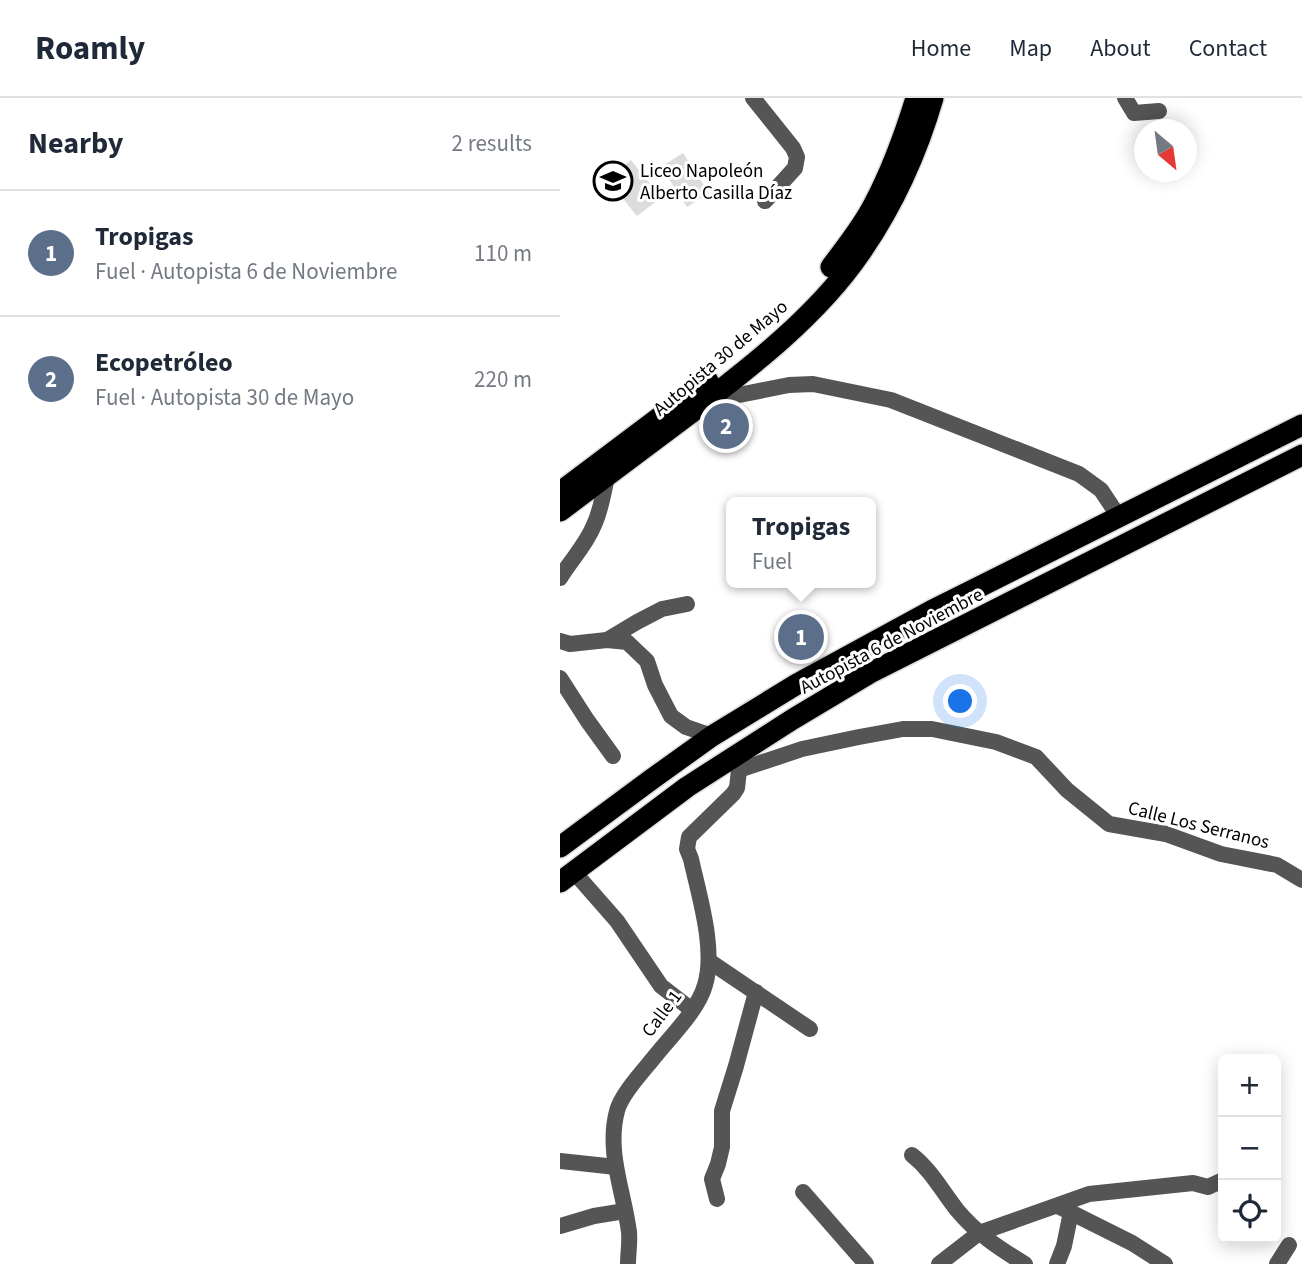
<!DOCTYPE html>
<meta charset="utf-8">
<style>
body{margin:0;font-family:"Source Sans 3",sans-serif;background:#f6f6f7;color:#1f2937}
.controls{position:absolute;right:21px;bottom:21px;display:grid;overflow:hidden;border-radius:10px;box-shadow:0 4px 18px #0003}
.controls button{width:63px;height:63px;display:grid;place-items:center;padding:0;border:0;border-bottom:2px solid #e0e1e3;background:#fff;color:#1f2937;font:35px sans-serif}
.compass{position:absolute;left:574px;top:21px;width:63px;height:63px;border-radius:50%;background:#fff;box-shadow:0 4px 18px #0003;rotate:151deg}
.you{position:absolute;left:401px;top:604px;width:24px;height:24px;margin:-18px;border:5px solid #fff;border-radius:50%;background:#1a73e8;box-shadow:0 0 0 10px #1a73e833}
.badge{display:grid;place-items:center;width:46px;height:46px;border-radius:50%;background:#ea580c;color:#fff;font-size:23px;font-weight:700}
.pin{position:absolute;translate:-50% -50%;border:4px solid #fff;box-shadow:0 2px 7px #0006}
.popup{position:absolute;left:166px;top:399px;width:150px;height:91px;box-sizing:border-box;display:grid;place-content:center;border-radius:10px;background:#fff;filter:drop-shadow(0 2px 5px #0005);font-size:23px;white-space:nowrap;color:#747a83}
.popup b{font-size:26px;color:#1f2937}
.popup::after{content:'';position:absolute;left:50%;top:100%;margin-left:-14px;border:14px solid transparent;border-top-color:#fff}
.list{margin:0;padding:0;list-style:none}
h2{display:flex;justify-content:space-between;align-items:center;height:91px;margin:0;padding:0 28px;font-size:30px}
h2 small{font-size:23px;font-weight:400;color:#747a83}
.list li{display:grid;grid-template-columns:46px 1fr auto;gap:21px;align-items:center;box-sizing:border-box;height:126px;padding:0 28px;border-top:2px solid #e0e1e3}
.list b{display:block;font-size:26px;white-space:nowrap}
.list p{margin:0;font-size:23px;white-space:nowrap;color:#747a83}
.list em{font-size:23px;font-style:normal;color:#747a83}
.icon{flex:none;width:38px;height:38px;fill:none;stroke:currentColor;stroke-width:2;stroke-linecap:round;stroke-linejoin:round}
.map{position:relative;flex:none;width:742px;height:1166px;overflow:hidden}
header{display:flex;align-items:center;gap:42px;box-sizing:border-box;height:98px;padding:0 35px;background:#fff;border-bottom:2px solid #e0e1e3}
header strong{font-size:33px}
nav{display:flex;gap:38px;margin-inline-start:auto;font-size:24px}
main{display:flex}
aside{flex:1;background:#fff}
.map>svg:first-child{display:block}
.green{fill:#dcdcdc}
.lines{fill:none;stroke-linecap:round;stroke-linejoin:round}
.highway-casing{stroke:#dbdbdb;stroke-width:24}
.minor{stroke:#555;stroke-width:16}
.highway{stroke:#000;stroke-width:21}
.labels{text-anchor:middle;stroke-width:6;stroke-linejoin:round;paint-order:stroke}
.poi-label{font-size:19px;fill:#000;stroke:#fff;text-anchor:start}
.street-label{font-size:19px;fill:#000;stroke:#fff}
</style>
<header>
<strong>Roamly</strong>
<nav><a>Home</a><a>Map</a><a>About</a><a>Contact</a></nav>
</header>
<main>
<aside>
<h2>Nearby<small>2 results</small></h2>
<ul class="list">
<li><span class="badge" style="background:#5c6f8a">1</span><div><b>Tropigas</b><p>Fuel · Autopista 6 de Noviembre</p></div><em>110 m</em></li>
<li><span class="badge" style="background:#5c6f8a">2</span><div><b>Ecopetróleo</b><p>Fuel · Autopista 30 de Mayo</p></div><em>220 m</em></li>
</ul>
</aside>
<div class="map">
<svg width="742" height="1166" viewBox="0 0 742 1166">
<rect width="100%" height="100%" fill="#fff"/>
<g class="green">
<polygon points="123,55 149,95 127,109 101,69"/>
<polygon points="71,62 101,100 77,118 47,81"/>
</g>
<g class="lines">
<defs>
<g id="highway">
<path d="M271,169C286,149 303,128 314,106C332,72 345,36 356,0"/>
<polyline points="0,394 148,283"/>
<path d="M0,413C44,380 88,347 132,314C192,268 258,217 301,154C334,106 357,55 373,0"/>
<polyline points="0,749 92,681 152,638 237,586 371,513 742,327"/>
<polyline points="0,784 127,689 233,621 310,575 742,357"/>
</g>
</defs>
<use href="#highway" class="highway-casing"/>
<g class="minor">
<polyline points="193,0 233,50 237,59 235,70 205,103"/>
<polyline points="565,0 574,15 599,13"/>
<polyline points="162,290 167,296 174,298 229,287 253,286 331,302 519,376 541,392 559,419"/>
<path d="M0,480C11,462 26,447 34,427C41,412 44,394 47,378"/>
<polyline points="47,542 77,524 102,511 127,506"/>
<polyline points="0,543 10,546 47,542 67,544 87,563 95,587 111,618 126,629 152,638"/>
<polyline points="0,580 27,622 53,658"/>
<polyline points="179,672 242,651 299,639 343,631 372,631 436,644 476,659 507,692 549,726 606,736 661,756 717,767 742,782"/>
<polyline points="14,774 57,823 101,888 132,912"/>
<polyline points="149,863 250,931"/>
<path d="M352,1057C371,1072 382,1093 397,1112C416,1135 440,1151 465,1166"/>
<polyline points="0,1063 56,1069"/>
<polyline points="243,1094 306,1166"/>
<polyline points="157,1101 152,1081 158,1066 162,1049 162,1013 176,968 196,894"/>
<polyline points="498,1108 572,1145 605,1166"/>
<polyline points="0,1128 34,1118 65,1113"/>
<path d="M68,1166C68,1156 70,1144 69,1134C64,1094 46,1054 57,1013C61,996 85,971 96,957C112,937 138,912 145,887C156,851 139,798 131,761L127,751L129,739L173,696L177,690L179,672L174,665"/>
<polyline points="379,1166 419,1135 529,1096 633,1085 648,1089 663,1082"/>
<polyline points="497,1166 504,1148 511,1114"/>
<polyline points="717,1166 729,1147"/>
</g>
<use href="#highway" class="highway"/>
</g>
<defs>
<symbol id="school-ring" viewBox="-11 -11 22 22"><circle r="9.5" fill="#fff" stroke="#000" stroke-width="1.5"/><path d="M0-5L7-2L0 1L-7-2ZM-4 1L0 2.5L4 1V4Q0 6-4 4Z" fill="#000"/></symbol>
</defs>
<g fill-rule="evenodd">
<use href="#school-ring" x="31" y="61" width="44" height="44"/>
</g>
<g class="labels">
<g class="poi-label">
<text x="80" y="79">Liceo Napoleón<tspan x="80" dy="22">Alberto Casilla Díaz</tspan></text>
</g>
<g class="street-label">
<text transform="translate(160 259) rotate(-40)" y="7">Autopista 30 de Mayo</text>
<text transform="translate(331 542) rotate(-28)" y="7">Autopista 6 de Noviembre</text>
<text transform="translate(639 726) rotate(14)" y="7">Calle Los Serranos</text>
<text transform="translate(101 915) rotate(-53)" y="7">Calle 1</text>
</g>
</g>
</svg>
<div class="controls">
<button>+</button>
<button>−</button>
<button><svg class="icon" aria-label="locate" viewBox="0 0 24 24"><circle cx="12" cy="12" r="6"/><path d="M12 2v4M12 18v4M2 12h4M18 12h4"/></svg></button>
</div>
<svg class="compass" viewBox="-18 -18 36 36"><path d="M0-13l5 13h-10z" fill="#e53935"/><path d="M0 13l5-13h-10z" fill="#747a83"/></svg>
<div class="you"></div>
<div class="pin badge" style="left:241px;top:539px;background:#5c6f8a">1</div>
<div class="popup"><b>Tropigas</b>Fuel</div>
<div class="pin badge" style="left:166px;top:328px;background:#5c6f8a">2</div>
</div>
</main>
